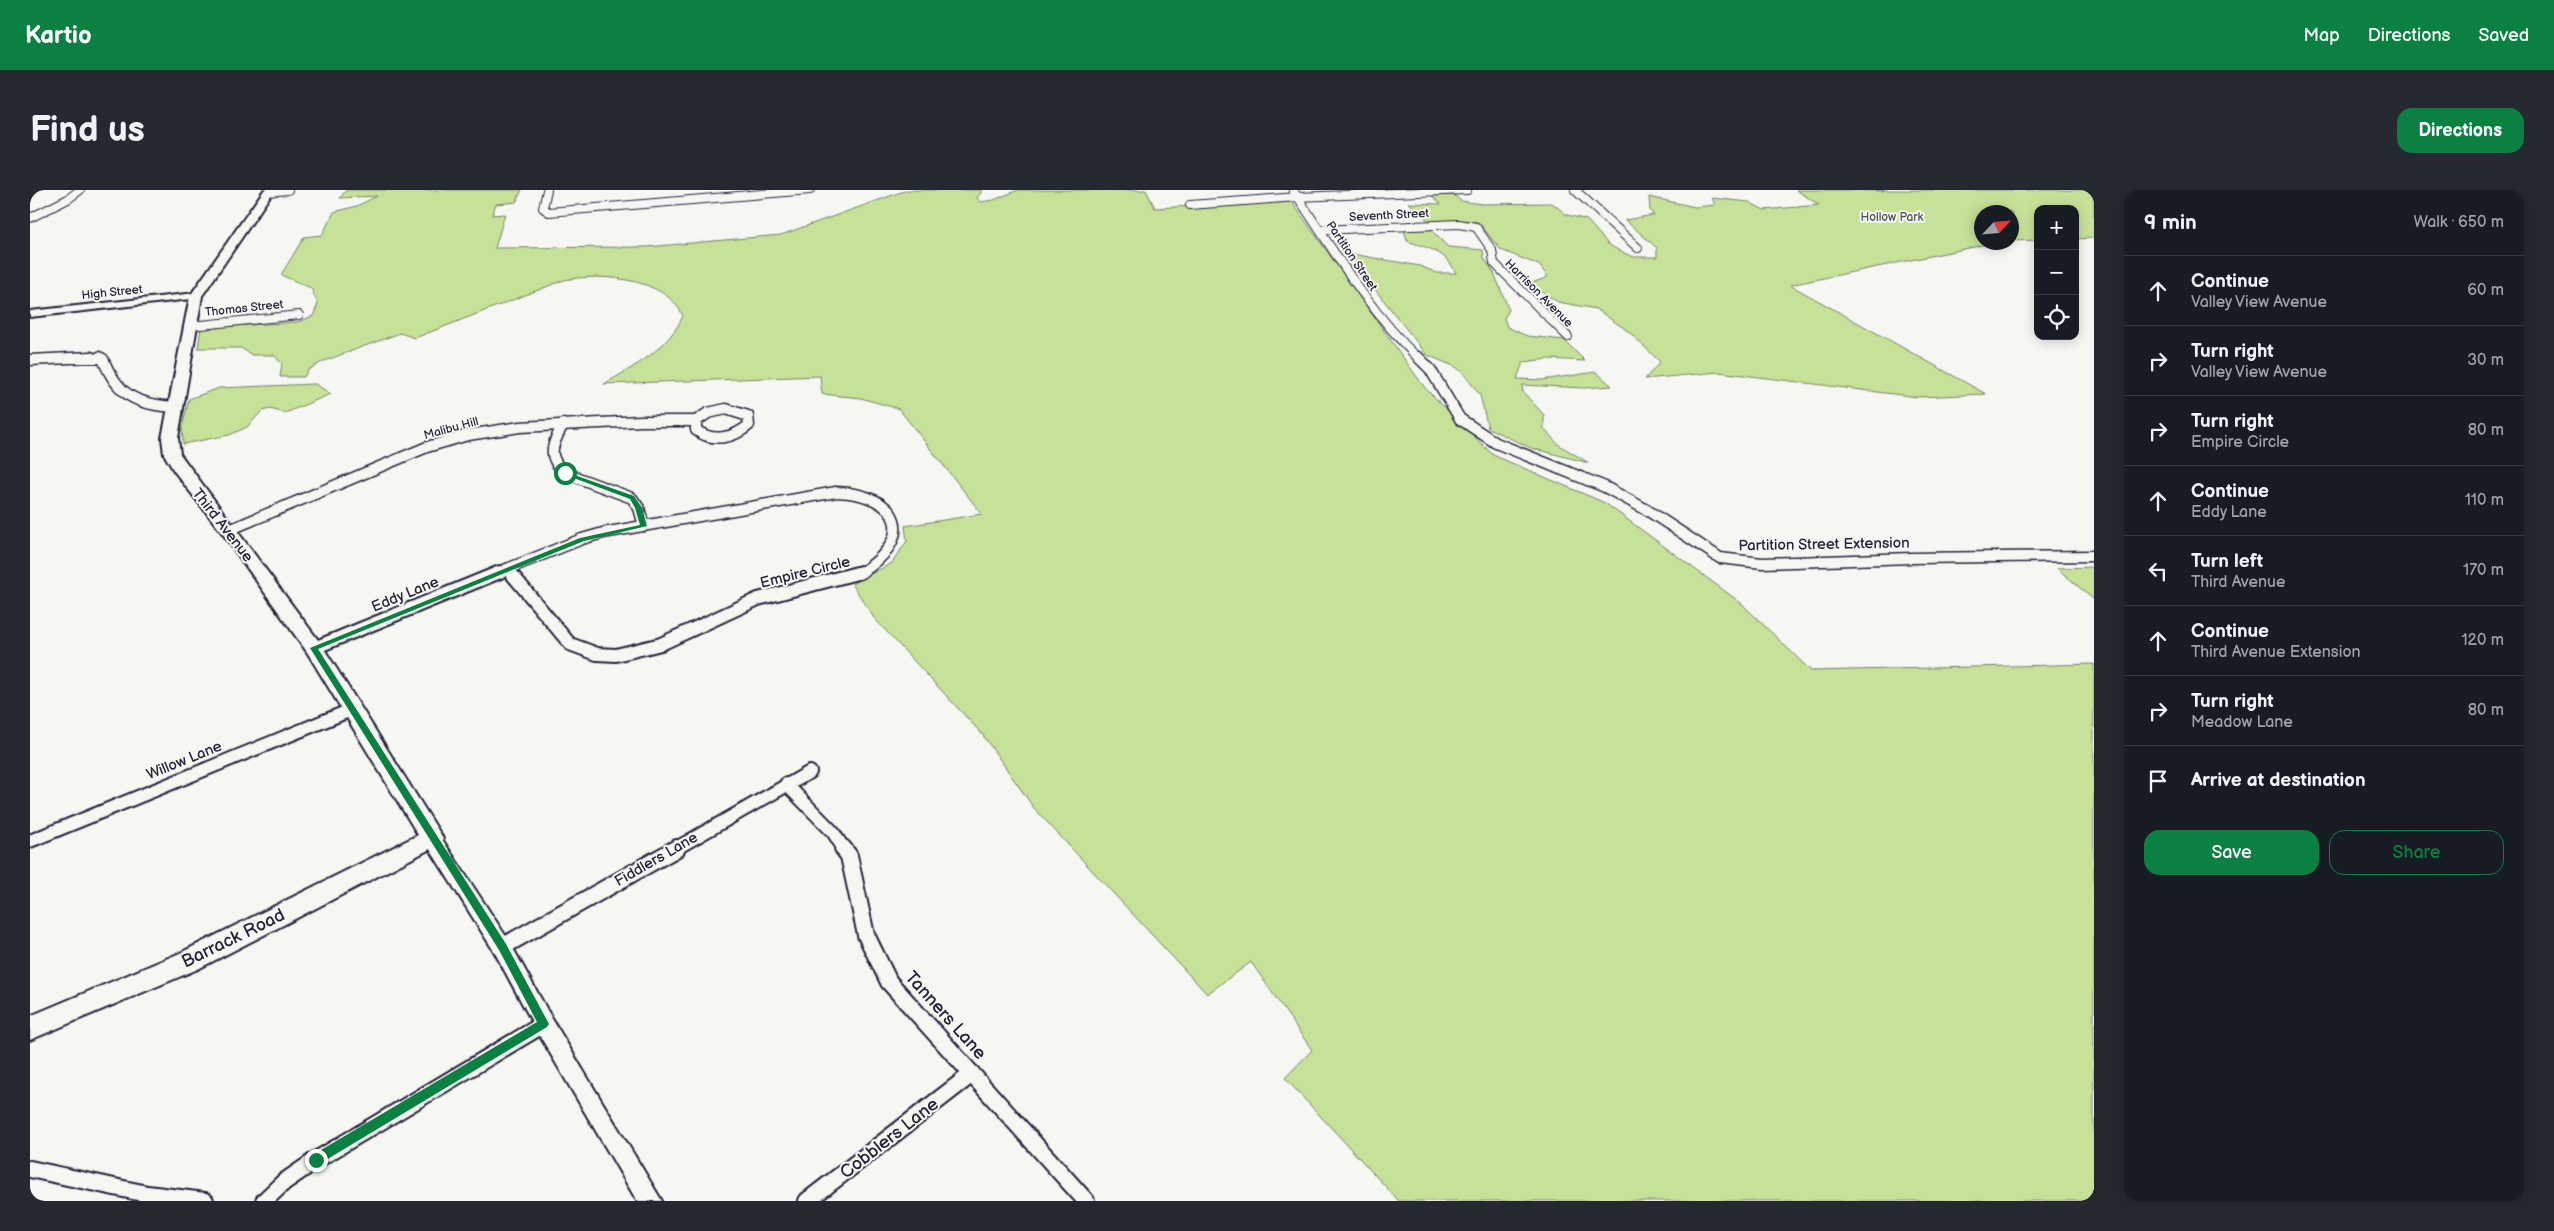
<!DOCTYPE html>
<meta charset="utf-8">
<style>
body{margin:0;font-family:"Balsamiq Sans",sans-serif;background:#242831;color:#f1f3f6}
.controls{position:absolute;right:15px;top:15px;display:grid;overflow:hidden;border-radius:10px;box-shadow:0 2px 12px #0003}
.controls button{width:45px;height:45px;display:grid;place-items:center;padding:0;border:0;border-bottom:1px solid #363941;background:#171b24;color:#f1f3f6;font:25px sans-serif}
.compass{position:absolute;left:1944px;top:15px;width:45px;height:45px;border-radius:50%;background:#171b24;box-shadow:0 2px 12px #0003;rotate:64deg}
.stop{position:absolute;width:15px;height:15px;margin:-11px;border:4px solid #0b8043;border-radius:50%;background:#fff}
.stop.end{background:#0b8043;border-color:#fff;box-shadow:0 1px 5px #0008}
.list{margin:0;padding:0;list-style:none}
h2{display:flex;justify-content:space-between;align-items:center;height:65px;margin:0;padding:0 20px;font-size:21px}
h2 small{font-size:16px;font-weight:400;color:#9ea1a6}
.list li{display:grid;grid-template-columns:32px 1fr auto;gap:15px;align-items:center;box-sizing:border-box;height:70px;padding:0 20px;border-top:1px solid #363941}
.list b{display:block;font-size:19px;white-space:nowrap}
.list p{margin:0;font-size:16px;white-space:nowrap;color:#9ea1a6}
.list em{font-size:16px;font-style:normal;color:#9ea1a6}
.actions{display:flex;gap:10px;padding:15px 20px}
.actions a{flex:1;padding:11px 0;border:1px solid #0b8043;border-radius:15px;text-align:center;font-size:18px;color:#0b8043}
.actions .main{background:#0b8043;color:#fff}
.icon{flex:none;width:28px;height:28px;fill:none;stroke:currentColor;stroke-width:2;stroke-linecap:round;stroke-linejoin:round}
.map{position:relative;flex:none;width:2064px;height:1011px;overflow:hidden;border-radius:15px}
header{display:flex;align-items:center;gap:30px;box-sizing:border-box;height:70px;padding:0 25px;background:#0b8043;color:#fff}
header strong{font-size:24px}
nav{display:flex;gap:28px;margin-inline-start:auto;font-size:18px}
.intro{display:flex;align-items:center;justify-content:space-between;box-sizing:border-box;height:120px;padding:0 30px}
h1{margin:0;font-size:35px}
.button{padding:12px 22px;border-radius:15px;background:#0b8043;color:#fff;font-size:18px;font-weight:700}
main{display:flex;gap:30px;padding:0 30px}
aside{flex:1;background:#171b24;border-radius:15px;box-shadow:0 2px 12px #0003}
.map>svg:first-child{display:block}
.green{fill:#c6e299;stroke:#74826a}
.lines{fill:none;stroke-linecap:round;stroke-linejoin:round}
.stream{stroke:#6684a8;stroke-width:2.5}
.minor-far3-casing{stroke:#22223b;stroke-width:10}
.minor-far2-casing{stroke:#22223b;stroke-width:13}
.minor-far1-casing{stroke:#22223b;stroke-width:16}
.minor-casing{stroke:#22223b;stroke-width:20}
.tertiary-casing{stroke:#22223b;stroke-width:4}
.primary-casing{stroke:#22223b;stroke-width:4}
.minor-far3{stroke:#f6f6f2;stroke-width:8}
.minor-far2{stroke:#f6f6f2;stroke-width:10}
.minor-far1{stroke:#f6f6f2;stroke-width:12}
.minor{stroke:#f6f6f2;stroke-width:16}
.tertiary{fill:#f6f6f2;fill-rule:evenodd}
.primary{fill:#f6f6f2;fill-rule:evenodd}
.route{fill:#0b8043}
.labels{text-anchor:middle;stroke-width:4;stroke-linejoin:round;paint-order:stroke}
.far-street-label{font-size:12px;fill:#22223b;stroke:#f6f6f2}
.far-park-label{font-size:12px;fill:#4b5252;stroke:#f6f6f2}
.street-label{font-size:15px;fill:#22223b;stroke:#f6f6f2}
.near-street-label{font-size:18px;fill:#22223b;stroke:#f6f6f2}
</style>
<header>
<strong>Kartio</strong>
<nav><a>Map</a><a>Directions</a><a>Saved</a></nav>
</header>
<div class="intro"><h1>Find us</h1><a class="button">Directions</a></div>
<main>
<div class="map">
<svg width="2064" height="1011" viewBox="0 0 2064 1011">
<rect width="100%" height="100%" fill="#f6f6f2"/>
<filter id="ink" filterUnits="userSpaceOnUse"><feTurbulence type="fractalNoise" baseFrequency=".02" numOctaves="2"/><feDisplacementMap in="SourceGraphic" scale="10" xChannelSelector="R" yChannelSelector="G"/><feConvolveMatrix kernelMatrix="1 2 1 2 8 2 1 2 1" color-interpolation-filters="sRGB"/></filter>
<g filter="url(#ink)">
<g class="green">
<path d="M316,0H492L486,12L466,14L462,25L475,24L465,58L617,57L751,45L877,0H953L947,8L950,12L964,10L988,0H1116L1125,18L1261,11L1395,198L1463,265L1575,313L1711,413L1781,481L2064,474V1011H1369L1255,888L1282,860L1221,772L1177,804L1004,618L952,544L844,428L822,394L862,373L877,351L875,336L952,324L869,219L831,208L792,204L790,186L574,194C605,176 638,159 653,126C637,87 569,83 534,90L385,148L370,143L294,171L278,180L274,187H250L252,174L244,165H222L211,158H168L171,138L268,132L283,126L288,114L281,98L251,85L274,47L292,45L304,22L327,16L347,6L310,8Z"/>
<polygon points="1766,0 2064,0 2064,48 2045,49 2045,19 2008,19 2008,50 1982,51 1982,22 1952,22 1952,52 1963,53 1760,95 1956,204 1887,207 1689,182 1615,189 1630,172 1598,141 1566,119 1528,112 1499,94 1518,87 1509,75 1471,60 1448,32 1423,30 1400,32 1379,13 1411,14 1401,5 1424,5 1431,11 1452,14 1522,13 1537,25 1557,30 1578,54 1591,62 1604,67 1627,67 1627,58 1595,30 1624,25 1620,21 1619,7 1665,17 1685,15 1682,8 1719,12 1734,20 1789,15"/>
<path d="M1374,39H1400L1418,57L1453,60L1454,68L1464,83L1479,120L1474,128L1477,137L1497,146L1534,150L1555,171L1518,169L1493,172L1487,189L1512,190L1566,182L1582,196L1554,198L1492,195L1493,202L1514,225V239L1529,255L1559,273L1501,258L1458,238L1450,205L1433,183L1426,177L1397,165L1316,63L1390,76L1407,83H1426C1416,61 1398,58 1377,51Z"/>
<polygon points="285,194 301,204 255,223 240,219 232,221 217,237 199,245 153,254 152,237 159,209 189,198"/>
<polygon points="2064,377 2064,410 2027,378"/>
</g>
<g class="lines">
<polyline class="stream" points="1835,0 1853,0"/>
<defs>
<g id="minor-far3">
<polyline points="517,0 513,18 519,22 780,0"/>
<path d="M1263,0C1302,58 1338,120 1389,169"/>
<polyline points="1545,0 1608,58"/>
<polyline points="238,2 258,0"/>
<polyline points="1160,15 1267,7 1437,0"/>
<polyline points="0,28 38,9 50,0"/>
<polyline points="1290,40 1429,34 1446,37 1462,60 1464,73 1538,147"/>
<polyline points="161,136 269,125"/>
<polyline points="33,169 72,169"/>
</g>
<g id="minor-far2">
<path d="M69,167L73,169C88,206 107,215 146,217"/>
<polyline points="1388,167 1400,179 1430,229 1466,253 1575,297 1617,320 1690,368 1732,373 1882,368 2064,366"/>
<polyline points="0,170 61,167"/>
<path d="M696,219L718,226L719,235C704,248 683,253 666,240V231L678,223Z"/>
<path d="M533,234C523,255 515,265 535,283L602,308L609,318L614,336"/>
<polyline points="199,340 397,257 438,245 490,237 611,231 666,231"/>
<polyline points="477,379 481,384"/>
<path d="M477,379L552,349L573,343L806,302C871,304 888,348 829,384"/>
<polyline points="467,384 477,379"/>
</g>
<g id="minor-far1">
<polyline points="480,382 540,454 567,464 586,465 631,454 728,409 831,382"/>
<polyline points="284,458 470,382"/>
<polyline points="756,594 803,642 814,659"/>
<polyline points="0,651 321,520"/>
<polyline points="645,659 780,582"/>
</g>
<g id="minor">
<polyline points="813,658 819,666 836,745 859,792 1056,1011"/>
<polyline points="472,757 647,658"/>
<polyline points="0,979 117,1004 175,1011"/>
<polyline points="234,1011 254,992 286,970 514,834"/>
<polyline points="777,1011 942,884"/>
</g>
<g id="tertiary">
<polygon points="166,103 171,106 170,108 0,127 0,121"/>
<polygon points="402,641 408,643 479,751 521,827 632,1011 607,1011 507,841 465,763 396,653 393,648 396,643"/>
</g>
<polygon id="primary" points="234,0 244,0 172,106 148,248 150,264 291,454 413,648 410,654 168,779 0,850 0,826 150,763 388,645 277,462 193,344 144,281 134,264 132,248 160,106"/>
</defs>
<use href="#minor-far3" class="minor-far3-casing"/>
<use href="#minor-far2" class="minor-far2-casing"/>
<use href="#minor-far1" class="minor-far1-casing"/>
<use href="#minor" class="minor-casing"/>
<use href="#tertiary" class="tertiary-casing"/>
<use href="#primary" class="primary-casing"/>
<use href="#minor-far3" class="minor-far3"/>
<use href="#minor-far2" class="minor-far2"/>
<use href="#minor-far1" class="minor-far1"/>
<use href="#minor" class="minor"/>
<use href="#tertiary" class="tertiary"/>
<use href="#primary" class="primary"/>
</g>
</g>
<polygon class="route" points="533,281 604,306 612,318 617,336 554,351 288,459 476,754 519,834 517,837 286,976 281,974 281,966 507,832 469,760 280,458 550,348 610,335 605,318 600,309 533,284"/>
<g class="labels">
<g class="far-street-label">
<text transform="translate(1359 25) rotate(-3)" y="4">Seventh Street</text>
<text transform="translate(1322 66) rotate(56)" y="4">Partition Street</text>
<text transform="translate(82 102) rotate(-6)" y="4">High Street</text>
<text transform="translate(1509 103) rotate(45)" y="4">Harrison Avenue</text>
<text transform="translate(214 118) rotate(-6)" y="4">Thomas Street</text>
<text transform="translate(421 238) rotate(-15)" y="4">Malibu Hill</text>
</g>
<g class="far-park-label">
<text x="1862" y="31">Hollow Park</text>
</g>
<g class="street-label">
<text transform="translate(193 335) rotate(52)" y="5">Third Avenue</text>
<text transform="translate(1794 354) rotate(-1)" y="5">Partition Street Extension</text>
<text transform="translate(775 382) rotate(-14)" y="5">Empire Circle</text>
<text transform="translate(375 404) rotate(-22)" y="5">Eddy Lane</text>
<text transform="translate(154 570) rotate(-22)" y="5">Willow Lane</text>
<text transform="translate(626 669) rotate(-30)" y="5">Fiddlers Lane</text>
</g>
<g class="near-street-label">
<text transform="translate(203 748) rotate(-26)" y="6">Barrack Road</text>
<text transform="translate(916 825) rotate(48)" y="6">Tanners Lane</text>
<text transform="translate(859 948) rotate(-38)" y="6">Cobblers Lane</text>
</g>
</g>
</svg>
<div class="controls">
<button>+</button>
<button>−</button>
<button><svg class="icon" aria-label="locate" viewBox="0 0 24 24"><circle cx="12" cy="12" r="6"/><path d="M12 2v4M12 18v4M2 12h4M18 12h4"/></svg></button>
</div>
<svg class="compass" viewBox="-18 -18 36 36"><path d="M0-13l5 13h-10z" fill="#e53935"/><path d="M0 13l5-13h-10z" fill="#9ea1a6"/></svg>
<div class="stop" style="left:535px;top:283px"></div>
<div class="stop end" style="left:286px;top:970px"></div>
</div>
<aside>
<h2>9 min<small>Walk · 650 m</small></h2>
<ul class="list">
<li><svg class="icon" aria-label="ahead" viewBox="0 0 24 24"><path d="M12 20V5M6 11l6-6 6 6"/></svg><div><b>Continue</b><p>Valley View Avenue</p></div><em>60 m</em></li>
<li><svg class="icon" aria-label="right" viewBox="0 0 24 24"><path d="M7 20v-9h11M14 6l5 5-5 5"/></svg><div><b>Turn right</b><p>Valley View Avenue</p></div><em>30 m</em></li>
<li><svg class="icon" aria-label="right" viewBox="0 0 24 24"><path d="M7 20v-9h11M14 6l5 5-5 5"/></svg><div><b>Turn right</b><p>Empire Circle</p></div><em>80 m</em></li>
<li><svg class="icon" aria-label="ahead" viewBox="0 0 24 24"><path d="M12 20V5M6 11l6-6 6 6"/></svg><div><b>Continue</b><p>Eddy Lane</p></div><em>110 m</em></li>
<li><svg class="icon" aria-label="left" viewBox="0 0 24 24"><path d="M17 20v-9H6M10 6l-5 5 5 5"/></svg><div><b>Turn left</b><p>Third Avenue</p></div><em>170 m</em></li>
<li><svg class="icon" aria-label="ahead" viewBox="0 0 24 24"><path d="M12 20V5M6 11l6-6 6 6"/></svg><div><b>Continue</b><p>Third Avenue Extension</p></div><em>120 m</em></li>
<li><svg class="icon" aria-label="right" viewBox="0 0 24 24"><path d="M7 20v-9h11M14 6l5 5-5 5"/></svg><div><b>Turn right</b><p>Meadow Lane</p></div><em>80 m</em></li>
<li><svg class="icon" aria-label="arrive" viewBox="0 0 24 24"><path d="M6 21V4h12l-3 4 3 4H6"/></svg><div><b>Arrive at destination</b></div></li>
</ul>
<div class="actions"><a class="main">Save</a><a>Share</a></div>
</aside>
</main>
